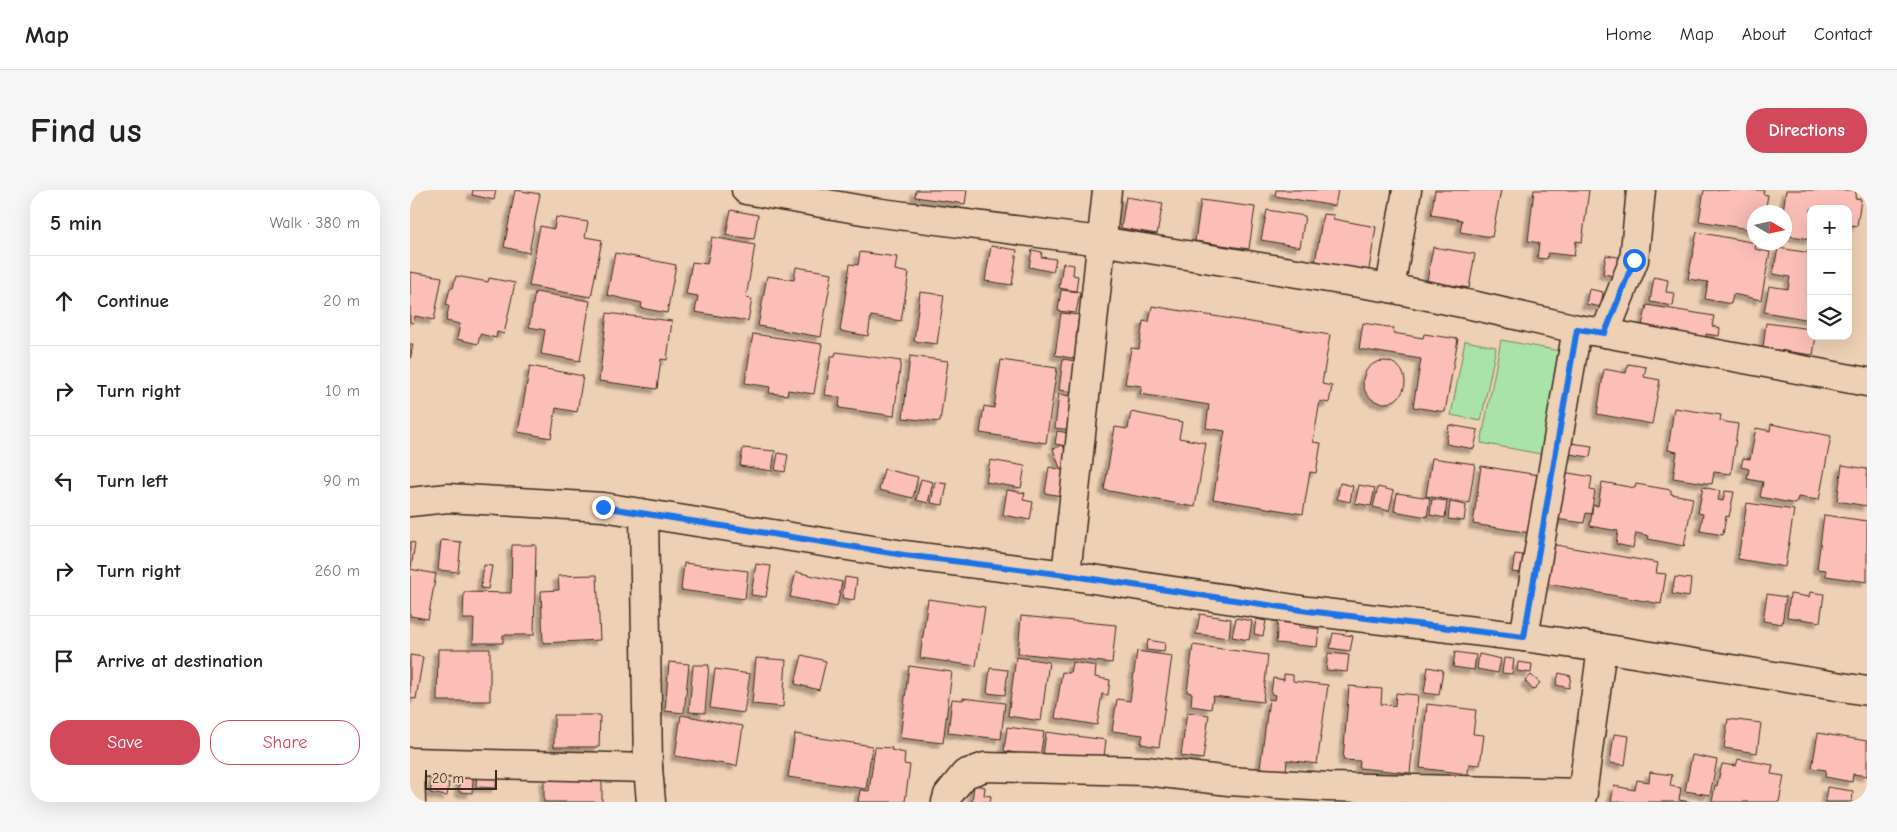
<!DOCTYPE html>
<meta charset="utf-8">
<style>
body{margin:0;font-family:"Comic Neue",sans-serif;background:#f6f6f6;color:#222}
.controls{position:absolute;right:15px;top:15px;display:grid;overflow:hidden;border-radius:10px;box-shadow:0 5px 20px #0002}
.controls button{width:45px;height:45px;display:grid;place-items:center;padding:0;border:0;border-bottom:1px solid #e0e0e0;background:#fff;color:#222;font:25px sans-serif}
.compass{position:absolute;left:1337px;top:15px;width:45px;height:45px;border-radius:50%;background:#fff;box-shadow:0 5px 20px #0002;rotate:99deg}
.scale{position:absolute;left:15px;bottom:12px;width:72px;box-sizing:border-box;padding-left:5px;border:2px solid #3b2a1e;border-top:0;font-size:14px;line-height:18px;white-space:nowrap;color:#3b2a1e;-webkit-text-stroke:4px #eed0b4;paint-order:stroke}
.stop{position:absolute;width:15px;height:15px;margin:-11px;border:4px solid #1a73e8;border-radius:50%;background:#fff}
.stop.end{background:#1a73e8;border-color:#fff;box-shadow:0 1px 5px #0008}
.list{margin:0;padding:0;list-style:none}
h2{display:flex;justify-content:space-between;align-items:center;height:65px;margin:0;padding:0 20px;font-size:21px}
h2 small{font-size:16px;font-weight:400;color:#767676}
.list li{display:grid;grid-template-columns:32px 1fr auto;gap:15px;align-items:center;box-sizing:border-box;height:90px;padding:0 20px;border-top:1px solid #e0e0e0}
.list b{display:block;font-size:19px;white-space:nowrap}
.list em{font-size:16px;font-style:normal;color:#767676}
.actions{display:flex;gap:10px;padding:15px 20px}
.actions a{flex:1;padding:11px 0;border:1px solid #d1495b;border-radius:20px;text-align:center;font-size:18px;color:#d1495b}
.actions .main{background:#d1495b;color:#fff}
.icon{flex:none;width:28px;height:28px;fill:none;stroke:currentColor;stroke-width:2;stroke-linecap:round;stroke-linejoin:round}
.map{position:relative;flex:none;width:1457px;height:612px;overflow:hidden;border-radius:20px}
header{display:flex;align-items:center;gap:30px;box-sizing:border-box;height:70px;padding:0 25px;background:#fff;border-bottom:1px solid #e0e0e0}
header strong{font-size:24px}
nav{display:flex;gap:28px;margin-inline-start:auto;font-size:18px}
.intro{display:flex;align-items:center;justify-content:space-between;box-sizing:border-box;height:120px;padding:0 30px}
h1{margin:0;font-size:35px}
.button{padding:12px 22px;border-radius:20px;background:#d1495b;color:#fff;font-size:18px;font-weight:700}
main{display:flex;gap:30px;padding:0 30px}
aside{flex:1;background:#fff;border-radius:20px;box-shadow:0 5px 20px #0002}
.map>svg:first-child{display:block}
.green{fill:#a9e3a8;stroke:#728663}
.building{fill:#fbbfb8;stroke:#3b2a1e;filter:url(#shadow)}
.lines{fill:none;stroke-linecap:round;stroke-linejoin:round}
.minor-casing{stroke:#3b2a1e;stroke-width:31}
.minor{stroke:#eed0b4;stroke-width:28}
.route{stroke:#1a73e8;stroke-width:6}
</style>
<header>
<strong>Map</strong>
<nav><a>Home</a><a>Map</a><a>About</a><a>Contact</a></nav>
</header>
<div class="intro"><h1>Find us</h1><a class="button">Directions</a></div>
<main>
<aside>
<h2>5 min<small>Walk · 380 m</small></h2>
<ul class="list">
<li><svg class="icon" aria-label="ahead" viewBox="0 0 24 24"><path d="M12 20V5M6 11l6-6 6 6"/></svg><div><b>Continue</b></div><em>20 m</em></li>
<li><svg class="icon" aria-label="right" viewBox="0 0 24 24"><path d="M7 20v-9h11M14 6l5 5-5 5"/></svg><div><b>Turn right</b></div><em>10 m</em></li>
<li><svg class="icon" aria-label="left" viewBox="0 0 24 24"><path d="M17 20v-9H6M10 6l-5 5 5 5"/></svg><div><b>Turn left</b></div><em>90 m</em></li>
<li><svg class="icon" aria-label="right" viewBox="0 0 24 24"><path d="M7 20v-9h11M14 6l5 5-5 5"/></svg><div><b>Turn right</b></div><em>260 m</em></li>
<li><svg class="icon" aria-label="arrive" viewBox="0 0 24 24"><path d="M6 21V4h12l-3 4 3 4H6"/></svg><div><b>Arrive at destination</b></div></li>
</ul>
<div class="actions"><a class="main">Save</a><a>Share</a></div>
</aside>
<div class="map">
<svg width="1457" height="612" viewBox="0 0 1457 612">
<defs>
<filter id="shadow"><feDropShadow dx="-4.5" dy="4.5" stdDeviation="1" flood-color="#0004"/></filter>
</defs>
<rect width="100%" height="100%" fill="#eed0b4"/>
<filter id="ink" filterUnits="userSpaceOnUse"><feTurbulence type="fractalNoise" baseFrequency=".02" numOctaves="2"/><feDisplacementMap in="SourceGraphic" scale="10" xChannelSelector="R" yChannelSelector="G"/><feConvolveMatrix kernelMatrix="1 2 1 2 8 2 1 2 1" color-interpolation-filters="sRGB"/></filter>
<g filter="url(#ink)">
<g class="green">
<polygon points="1091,150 1150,161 1131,264 1071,253"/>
<polygon points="1055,151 1086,157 1071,231 1041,225"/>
</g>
<g class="building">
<polygon points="63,0 86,0 84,10 62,5"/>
<polygon points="105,0 130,4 119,63 94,57"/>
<polygon points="506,0 557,0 555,14 505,7"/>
<polygon points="866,0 928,0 925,16 865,6"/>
<polygon points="1025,0 1091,0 1082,47 1050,42 1052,30 1021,25"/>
<polygon points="1124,0 1179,0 1172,52 1166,51 1164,66 1138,63 1137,69 1127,68 1129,53 1118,51"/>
<polygon points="1294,0 1354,0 1353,4 1358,5 1355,22 1344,22 1344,40 1289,31"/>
<polygon points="1376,0 1446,0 1445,8 1451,9 1447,36 1440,35 1438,45 1438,19 1401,19 1401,49 1374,45 1374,22 1373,22"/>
<polygon points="716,7 753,13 747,44 711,38"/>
<polygon points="791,10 845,17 839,59 785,51"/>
<polygon points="321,20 348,25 344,49 316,45"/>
<polygon points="857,20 895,26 890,57 851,50"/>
<polygon points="913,24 924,25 923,29 966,37 958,85 905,73"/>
<polygon points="146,27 178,32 175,47 192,50 181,107 119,96 130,36 144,39"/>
<polygon points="1287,42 1346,53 1345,59 1360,62 1351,110 1323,104 1321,114 1295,109 1298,92 1278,89"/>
<polygon points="302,47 345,55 336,108 342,109 338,131 285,122 288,106 276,104 282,72 297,74"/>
<polygon points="581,56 607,60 602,95 575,91"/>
<polygon points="1023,57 1065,64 1059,98 1017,91"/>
<polygon points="1368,58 1401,63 1401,130 1354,122 1359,96 1378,99 1380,87 1363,84"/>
<polygon points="622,60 632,62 631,67 646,69 643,82 619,77"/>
<polygon points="450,62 487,67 485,80 499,83 491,131 461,126 458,146 430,141 440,74 448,75"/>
<polygon points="205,63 266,75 257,123 231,118 232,113 197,105"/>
<polygon points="1196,65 1213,68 1209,87 1193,84"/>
<polygon points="653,73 664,75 663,85 668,86 666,101 649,98"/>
<polygon points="386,77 422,83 411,147 348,136 357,86 384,90"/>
<polygon points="0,82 32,87 24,130 5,126 3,133 0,132"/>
<polygon points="46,86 78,92 79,88 105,93 94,144 87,142 86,148 70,144 68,154 47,149 50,134 36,131 39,116 36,115 40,98 43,98"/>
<polygon points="1244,87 1258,90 1256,102 1265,103 1263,116 1240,112"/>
<polygon points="1179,99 1193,102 1191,117 1176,114"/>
<polygon points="651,100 670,102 666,123 648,121"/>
<polygon points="125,102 180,111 170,171 131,164 135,140 119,137"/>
<polygon points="510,102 534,105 527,154 504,151"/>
<polygon points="1237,115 1304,126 1302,136 1310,138 1309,146 1296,144 1296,150 1238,140 1239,136 1232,135"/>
<polygon points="742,116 920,145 912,194 922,196 919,213 910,211 903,252 911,253 906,283 900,282 893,324 803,309 815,241 796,238 799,215 730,204 732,196 715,194 721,158 729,159 733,131 739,132"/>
<polygon points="197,123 262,131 257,170 251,169 247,199 189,191"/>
<polygon points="651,123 669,125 666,148 672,149 667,169 645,165"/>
<polygon points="953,133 984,138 983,143 1013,148 1014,144 1048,149 1035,222 1003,217 1011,169 949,159"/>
<polygon points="1356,133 1401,139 1401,146 1406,146 1403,165 1353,158"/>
<polygon points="343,144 412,154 404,204 378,200 377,205 359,203 360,197 335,193"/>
<polygon points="0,154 3,154 0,171"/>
<polygon points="426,162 491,171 484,226 429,218 430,207 415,205 421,166 425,166"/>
<polygon points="500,166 538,171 530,232 493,228"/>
<polygon points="653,169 671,172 666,202 649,200"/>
<polygon points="591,170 647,178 636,253 570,243 574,216 584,218"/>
<circle cx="974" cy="192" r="21"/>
<polygon points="1218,174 1236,177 1234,187 1250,190 1242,234 1187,224 1194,179 1216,183"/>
<polygon points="120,176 173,186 167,222 146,218 141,248 108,242"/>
<polygon points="649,204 664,207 662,240 645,238"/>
<polygon points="1264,218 1311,225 1310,231 1328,234 1321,284 1304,282 1302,294 1263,288 1267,262 1258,260"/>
<polygon points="721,222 772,232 769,248 796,253 785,317 694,300 705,237 718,239"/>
<polygon points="1361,234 1421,246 1409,310 1388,307 1386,314 1350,307 1353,292 1337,289 1339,279 1331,277 1333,268 1340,269 1346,238 1360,241"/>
<polygon points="1039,235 1068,240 1064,259 1036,254"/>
<polygon points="647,241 664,244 662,257 645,254"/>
<polygon points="1161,253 1182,256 1180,267 1159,264"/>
<polygon points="653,255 660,274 650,278 643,259"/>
<polygon points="333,258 365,261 362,281 330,276"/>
<polygon points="368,263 378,265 375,282 365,280"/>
<polygon points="1022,268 1065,274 1059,313 1016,306"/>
<polygon points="580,270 615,276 611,298 576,292"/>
<polygon points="1432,275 1457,279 1457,316 1427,311"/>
<polygon points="1071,276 1129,285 1120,343 1063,334"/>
<polygon points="639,277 653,280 651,306 635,303"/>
<polygon points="474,279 508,287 503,308 469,300"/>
<polygon points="1153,282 1182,287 1180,300 1185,301 1181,324 1176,323 1174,333 1145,329"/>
<polygon points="511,289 523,292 518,313 506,310"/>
<polygon points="525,292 537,294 533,315 521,313"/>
<polygon points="1192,292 1225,298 1226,294 1261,300 1261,304 1283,308 1274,356 1238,349 1239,346 1226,343 1223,358 1206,354 1208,341 1180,336 1183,315 1188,316"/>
<polygon points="930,293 943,296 940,312 927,309"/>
<polygon points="949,295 965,298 961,316 945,313"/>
<polygon points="968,297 984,301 979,321 963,317"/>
<polygon points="1293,297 1310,301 1308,310 1313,311 1315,301 1324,302 1319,327 1316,326 1313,345 1290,341 1293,324 1288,323"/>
<polygon points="597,300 615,303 613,310 623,312 620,330 593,325"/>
<polygon points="987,303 1020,308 1017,327 984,321"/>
<polygon points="1022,309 1037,311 1035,328 1020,325"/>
<polygon points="1040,312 1056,315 1054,331 1038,329"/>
<polygon points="1337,313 1384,320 1375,377 1328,369"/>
<polygon points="1414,325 1457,331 1457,392 1416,386 1416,380 1407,379"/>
<polygon points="31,350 51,352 48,382 28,380"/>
<polygon points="0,352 5,353 1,378 0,378"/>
<polygon points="1140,354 1248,373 1246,383 1256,384 1251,414 1133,393"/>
<polygon points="102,355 126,355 124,445 93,445 93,453 63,453 64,429 53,429 54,402 101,403"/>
<polygon points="1105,364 1119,366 1117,384 1102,382"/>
<polygon points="274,373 338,381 335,409 271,400"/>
<polygon points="346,374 361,376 356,407 341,405"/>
<polygon points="74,375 82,376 78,399 71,398"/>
<polygon points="0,379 26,384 18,429 0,426"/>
<polygon points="386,382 432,392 427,417 380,407"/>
<polygon points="187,385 190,450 133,453 131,401 149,400 148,386"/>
<polygon points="435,387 447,389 444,410 432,408"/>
<polygon points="1265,387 1281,389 1279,407 1262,404"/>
<polygon points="1400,402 1414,404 1410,432 1377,427 1380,404 1399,407"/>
<polygon points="1357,404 1376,407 1372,434 1353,431"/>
<polygon points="518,409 575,417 566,476 510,468"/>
<polygon points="790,424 821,429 819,448 786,444"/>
<polygon points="611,426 706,435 702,473 608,463"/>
<polygon points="826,428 842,431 839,450 822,447"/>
<polygon points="868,428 890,430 889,437 909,439 907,457 866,453"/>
<polygon points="846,429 856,431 853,446 844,444"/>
<polygon points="923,443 943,446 940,461 920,458"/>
<polygon points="738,450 755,453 754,462 736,460"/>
<polygon points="783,455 858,465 853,512 803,506 801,519 781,516 782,503 777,502"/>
<polygon points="28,459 80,459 80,511 27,511"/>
<polygon points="727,461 762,466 749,557 731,554 733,545 702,541 707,509 720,511"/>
<polygon points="1045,462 1066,465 1064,480 1043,477"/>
<polygon points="918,463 939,465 937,482 916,480"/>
<polygon points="1069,464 1091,469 1088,483 1067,479"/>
<polygon points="0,465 13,467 6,509 0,508"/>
<polygon points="392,465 416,471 409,500 385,494"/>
<polygon points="606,467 639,472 631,531 598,526"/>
<polygon points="346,468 376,470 373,517 342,514"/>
<polygon points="1094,468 1104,469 1102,484 1092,483"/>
<polygon points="259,472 279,474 274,523 255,521"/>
<polygon points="662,472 686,476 685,487 700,490 698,505 692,504 687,535 645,528 652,482 660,483"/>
<polygon points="1108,472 1122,474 1121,483 1107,481"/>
<polygon points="283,475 299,475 295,523 279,522"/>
<polygon points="499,476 542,482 533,553 490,548"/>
<polygon points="1018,477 1033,480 1029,505 1014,503"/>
<polygon points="580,478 598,480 595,505 577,503"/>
<polygon points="305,479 340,484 334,523 300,518"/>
<polygon points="1149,483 1161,486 1159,498 1146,495"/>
<polygon points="874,484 883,485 883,491 918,495 907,574 877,570 876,581 850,578 859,509 864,510 865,505 861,504 863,488 874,490"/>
<polygon points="1121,485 1130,493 1123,500 1115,491"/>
<polygon points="939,496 972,499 971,514 985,516 986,503 1008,505 1000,583 949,578 950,571 933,570"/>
<polygon points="553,508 595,513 591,549 538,543 542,509 553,510"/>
<polygon points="1017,514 1066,520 1063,544 1074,545 1070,575 1059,574 1058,584 1010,578"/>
<polygon points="777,522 799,525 793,569 771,566"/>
<polygon points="144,525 190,525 189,557 144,557"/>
<polygon points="271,525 333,536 327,576 265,566"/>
<polygon points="1318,529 1351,533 1347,563 1314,558"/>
<polygon points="597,537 634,542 630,567 594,561"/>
<polygon points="636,542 696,550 693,575 633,567"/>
<polygon points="1408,543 1457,551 1457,586 1443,584 1442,592 1415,587 1416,580 1402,578"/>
<polygon points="385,544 462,556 456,599 378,587"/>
<polygon points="1204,544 1219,546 1215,575 1200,573"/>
<polygon points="465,557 482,558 481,560 495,563 494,574 500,575 495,612 448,612 450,600 459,601"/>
<polygon points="1282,565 1307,570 1300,605 1275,601"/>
<polygon points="1328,569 1363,575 1361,584 1374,586 1369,612 1302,612 1305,596 1307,596 1312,574 1326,576"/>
<polygon points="50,576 64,578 62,603 49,602"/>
<polygon points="67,578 87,579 86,598 66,597"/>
<polygon points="24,582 35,584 34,592 39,593 37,606 20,603"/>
<polygon points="1240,582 1262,585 1260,596 1271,598 1269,610 1281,612 1201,612 1204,596 1225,600 1227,590 1239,592"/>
<polygon points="134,589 192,590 192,612 134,612"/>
<polygon points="564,595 575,597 574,605 581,606 580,612 562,612"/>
<polygon points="1417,597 1443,601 1442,612 1415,612"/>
</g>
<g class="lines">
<defs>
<g id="minor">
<polyline points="336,0 464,22 690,51 980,98 1066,116 1167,139 1195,143 1457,192"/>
<polyline points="980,98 997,0"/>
<polyline points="1195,143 1224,70 1231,0"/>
<polyline points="0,312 38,308 193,317 494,365 656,385 898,421 1114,447 1192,458 1457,501"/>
<polyline points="234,324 238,578 241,612"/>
<polyline points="656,385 697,0"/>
<polyline points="1114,447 1167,139"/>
<polyline points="0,572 238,578"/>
<polyline points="0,584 1,612"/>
<polyline points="536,612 538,605 555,584 575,577 736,581 819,591 918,597 1173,603"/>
<polyline points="1171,612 1192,458"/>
</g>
</defs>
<use href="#minor" class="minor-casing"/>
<use href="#minor" class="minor"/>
</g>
</g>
<g class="lines" filter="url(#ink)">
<polyline class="route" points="193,317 494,365 656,385 898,421 1114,447 1167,139 1195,143 1224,70"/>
</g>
</svg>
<div class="controls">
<button>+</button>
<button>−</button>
<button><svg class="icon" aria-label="layers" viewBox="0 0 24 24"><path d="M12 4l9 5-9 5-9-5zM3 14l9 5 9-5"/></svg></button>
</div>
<svg class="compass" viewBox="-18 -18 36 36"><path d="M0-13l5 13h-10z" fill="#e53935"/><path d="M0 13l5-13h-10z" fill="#767676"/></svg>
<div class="scale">20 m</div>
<div class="stop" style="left:1224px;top:70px"></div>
<div class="stop end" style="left:193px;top:317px"></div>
</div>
</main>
